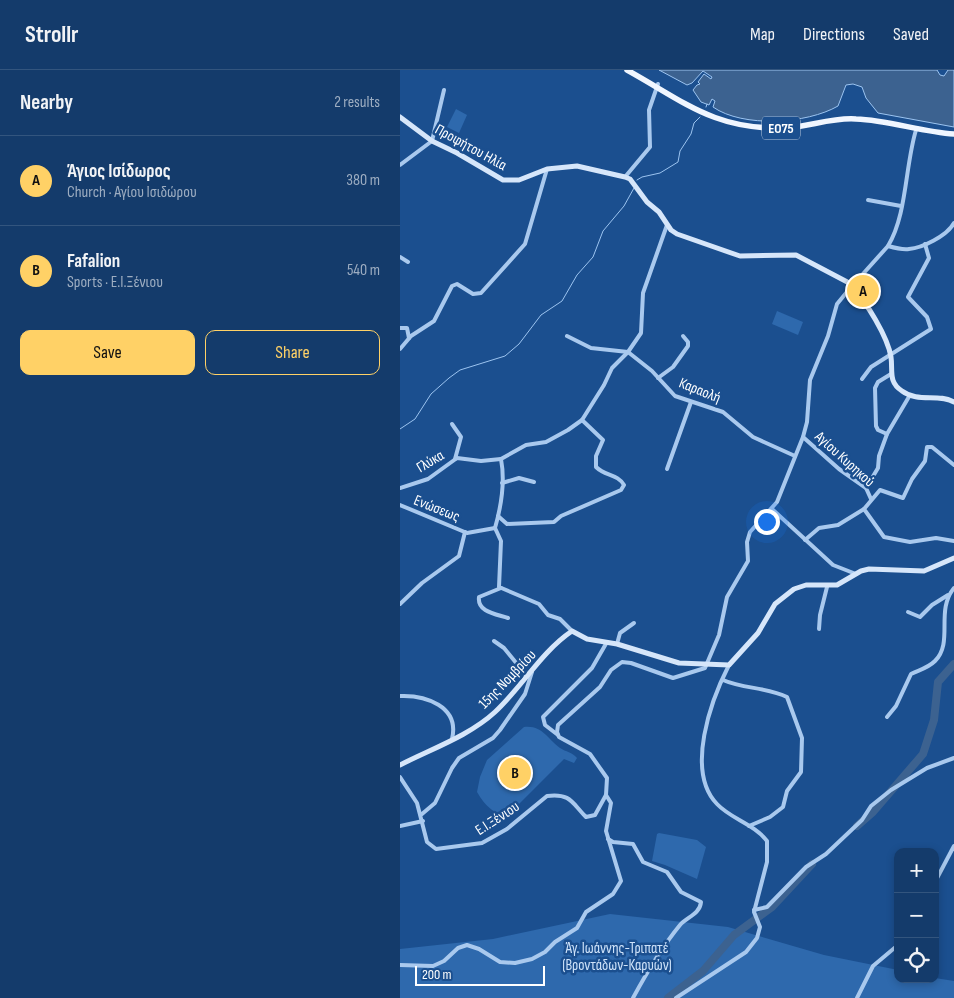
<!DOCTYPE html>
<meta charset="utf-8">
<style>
body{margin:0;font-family:"Sofia Sans Condensed",sans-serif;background:#214673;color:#f1f3f6}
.controls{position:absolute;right:15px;bottom:15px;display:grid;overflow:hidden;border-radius:10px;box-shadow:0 2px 8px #0003}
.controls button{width:45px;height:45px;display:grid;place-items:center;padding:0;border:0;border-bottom:1px solid #33557e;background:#143b6b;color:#f1f3f6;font:25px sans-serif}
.scale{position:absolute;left:15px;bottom:12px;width:130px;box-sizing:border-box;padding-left:5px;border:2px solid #fff;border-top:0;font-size:14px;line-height:18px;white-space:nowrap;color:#fff;-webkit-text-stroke:4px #1b4f8f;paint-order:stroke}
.you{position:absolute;left:366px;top:451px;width:18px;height:18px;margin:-12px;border:4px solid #fff;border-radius:50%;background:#1a73e8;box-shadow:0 0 0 8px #1a73e833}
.badge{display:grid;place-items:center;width:32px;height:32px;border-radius:50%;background:#ffd166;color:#111;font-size:16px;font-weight:700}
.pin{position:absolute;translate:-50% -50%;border:2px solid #fff;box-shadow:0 1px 5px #0006}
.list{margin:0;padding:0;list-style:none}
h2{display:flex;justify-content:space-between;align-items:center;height:65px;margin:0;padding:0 20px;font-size:21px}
h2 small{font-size:16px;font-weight:400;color:#9dadc1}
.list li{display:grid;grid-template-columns:32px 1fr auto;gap:15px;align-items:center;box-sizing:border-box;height:90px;padding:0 20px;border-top:1px solid #33557e}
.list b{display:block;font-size:19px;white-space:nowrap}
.list p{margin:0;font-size:16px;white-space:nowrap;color:#9dadc1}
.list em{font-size:16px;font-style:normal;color:#9dadc1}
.actions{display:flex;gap:10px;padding:15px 20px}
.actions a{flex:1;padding:11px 0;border:1px solid #ffd166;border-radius:10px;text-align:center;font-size:18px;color:#ffd166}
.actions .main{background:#ffd166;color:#111}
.icon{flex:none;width:28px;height:28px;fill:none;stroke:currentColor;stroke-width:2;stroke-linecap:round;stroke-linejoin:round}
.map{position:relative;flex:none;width:554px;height:928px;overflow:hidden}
header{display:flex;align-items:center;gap:30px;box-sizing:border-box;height:70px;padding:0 25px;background:#143b6b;border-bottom:1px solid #33557e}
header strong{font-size:24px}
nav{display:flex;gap:28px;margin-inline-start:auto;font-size:18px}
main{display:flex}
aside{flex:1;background:#143b6b}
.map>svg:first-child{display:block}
.green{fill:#2e69ad}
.water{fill:#3c6290;stroke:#9cc4f0}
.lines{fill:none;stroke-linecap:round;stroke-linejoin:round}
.stream{stroke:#9cc4f0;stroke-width:1}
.river{stroke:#3c6290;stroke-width:8}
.street{stroke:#a9c9ee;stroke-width:4}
.secondary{stroke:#d6e6fa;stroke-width:5}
.primary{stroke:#f0f6ff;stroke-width:5.5}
.labels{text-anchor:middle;stroke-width:5;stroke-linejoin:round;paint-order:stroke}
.shield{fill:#1b4f8f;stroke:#bbcadd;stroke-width:1}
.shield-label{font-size:14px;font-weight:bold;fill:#fff}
.street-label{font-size:15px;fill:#fff;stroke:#1b4f8f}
.park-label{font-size:15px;fill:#cfe3fa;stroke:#1b4f8f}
</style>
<header>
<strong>Strollr</strong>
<nav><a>Map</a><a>Directions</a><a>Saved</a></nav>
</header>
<main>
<aside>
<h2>Nearby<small>2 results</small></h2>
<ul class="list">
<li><span class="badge">A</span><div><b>Άγιος Ισίδωρος</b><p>Church · Αγίου Ισιδώρου</p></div><em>380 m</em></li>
<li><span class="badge">B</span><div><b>Fafalion</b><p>Sports · Ε.Ι.Ξένιου</p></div><em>540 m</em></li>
</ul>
<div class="actions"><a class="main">Save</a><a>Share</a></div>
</aside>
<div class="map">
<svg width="554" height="928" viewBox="0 0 554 928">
<rect width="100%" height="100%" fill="#1b4f8f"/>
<g class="green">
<polygon points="56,39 67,45 59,63 47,57"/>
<polygon points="377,241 403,252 398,265 372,254"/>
<path d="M124,657C143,655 147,669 160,678C166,682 172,682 177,688L174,693L164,689L111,742C96,749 84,734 77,722L80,707L87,690Z"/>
<polygon points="259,763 297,770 306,777 297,809 265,795 252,791 257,764"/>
<polygon points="210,844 328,857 424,885 498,900 498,909 535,908 554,911 554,928 0,928 0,879 93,869"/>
</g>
<path class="water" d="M259,0H537L540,5L544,6L548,0H554V57L478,43L466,28L462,17L453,14L446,15L438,36C407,54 343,58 313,37L315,31L312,29L309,35L301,32L293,20L297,15L300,14L298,12L304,4L311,9L312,7L303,1L292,13L287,15Z"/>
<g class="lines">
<g class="stream">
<polyline points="306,37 307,34"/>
<polyline points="237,110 242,107 260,103 278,92 280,81 291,64 294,53 300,47"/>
<polyline points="0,359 15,349 31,324 49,308 60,300 105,286 119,274 141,245 162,231 177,205 193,187 203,161 224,136 234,118"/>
</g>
<g class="river">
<polyline points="457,756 473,742 523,684 534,650 538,612 554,594"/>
<polyline points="268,928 303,901 334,865 372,837 412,794"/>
</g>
<g class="street">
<polyline points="0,95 32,71 44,20"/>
<polyline points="225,107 250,77 249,40 258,14"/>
<polyline points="468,130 501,136"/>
<path d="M488,176C507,145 505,96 516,60"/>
<polyline points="0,187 8,192"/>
<path d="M453,215L488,176C495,178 502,180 509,179C522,178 547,166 554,153"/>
<polyline points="0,258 7,258 9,268"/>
<polyline points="167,266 191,278 228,282 252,301 275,326 323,342 353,367 395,386"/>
<polyline points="0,279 11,266 34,251 52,216 57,214 73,224 81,223 125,174 147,99"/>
<polyline points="258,308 273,297 288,276 288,272 283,266"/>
<polyline points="462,309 471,297 531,259 527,247 508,227 529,188 525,174"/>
<polyline points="52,354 61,367 55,389"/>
<polyline points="487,364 478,360 476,356 475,318 478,312 491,304"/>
<polyline points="403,367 439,399 466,418 471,429"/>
<polyline points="554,395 532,377 527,377 525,391 512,409 503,428 480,420 464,439 484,467 510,472 536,468 554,471"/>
<polyline points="267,399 291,332"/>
<polyline points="102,413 119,408 134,412"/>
<polyline points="0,418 28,409 57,388 81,391 101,389"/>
<polyline points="466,418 478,398 479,386 487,364 510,325"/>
<polyline points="0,435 67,463 95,458"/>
<polyline points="372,439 433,495 456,504"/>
<path d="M98,446L107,454L154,452L161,446L221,420L224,415C218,404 205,406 196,397V386L203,370L182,350"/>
<path d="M95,458C101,437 105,410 101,389L126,375L146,372L168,360L182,350L204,315L212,298L228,282L241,263L243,223L267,155"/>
<polyline points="95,458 101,471 99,517 139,534 148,545 160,549 172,561"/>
<polyline points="405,470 419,458 438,455 464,439"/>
<path d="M101,518L79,527C77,542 96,544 108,548"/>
<polyline points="0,534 22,513 59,486 65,462"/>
<polyline points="508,542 520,547 532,535 548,525"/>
<polyline points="419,559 420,545 427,517"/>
<polyline points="94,571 104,578 126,605"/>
<polyline points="217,574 220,563 234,553"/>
<path d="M323,610C343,619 367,617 387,627L402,668L401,702L387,721L383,737L370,747L349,756"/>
<path d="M0,626C25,625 60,636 52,669"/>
<path d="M487,647L496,636L511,604C519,600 528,598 535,591C554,572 535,541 554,518"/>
<polyline points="158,665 145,655 143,647 192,598 207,572"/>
<path d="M0,707L17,733L27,772L36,779L82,773L107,759L147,726C171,723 172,733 186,747L195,745L206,725L207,708L190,684L159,667L157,662L158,655L200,617L211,600L222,592L231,593L273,608L305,598L319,565L327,527L348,491L347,472L350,462L377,432L403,367L407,352L410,310L428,266L437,234L451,217"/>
<polyline points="22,744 35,733 52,698 59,688 93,668 100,660 125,624 132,602"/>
<polyline points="0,756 23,751"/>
<path d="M208,769L213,772L233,774L243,792L267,802L281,822L301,832C300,844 287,847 280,855C262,877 247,902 233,928"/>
<polyline points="535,812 554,776"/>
<polyline points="354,840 367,837 406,797 426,784 462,750 471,736 491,720 527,698 554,688"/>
<polyline points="0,895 33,896 44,891 58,878 67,875 79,879 100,892 115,893 132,889 145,882 155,872 177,858 186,842 213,824 221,811 206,761 211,733 206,725"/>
<path d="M276,928L346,882L357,868L360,857L354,842L367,792V771C354,754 331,749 317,734C285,701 311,630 329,595"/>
<polyline points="457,928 473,896 498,875"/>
</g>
<g class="secondary">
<path d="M0,47L32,71L57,83L103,110H119L147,99L177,96L225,107L230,109L247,132L259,142L271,160L277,164L340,186L396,185L453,215L451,217C466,230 488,268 491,287C493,301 488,312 502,321C518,333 538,323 554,332"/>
<path d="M0,695C31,679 69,666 95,642C122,617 141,582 172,561L187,569L217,574L279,593L329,595L358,563L375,534L394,519L406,515H437L461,501L469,499L524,501L554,488"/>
</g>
<path class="primary" d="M227,0C285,32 314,60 385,58C408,57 433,47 456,49C489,50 521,62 554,64"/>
</g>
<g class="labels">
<rect class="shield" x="362" y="46.5" width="38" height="23" rx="4"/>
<g class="shield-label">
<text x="381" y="63">ΕΟ75</text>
</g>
<g class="street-label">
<text transform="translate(71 77) rotate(29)" y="5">Προφήτου Ηλία</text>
<text transform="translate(300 320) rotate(22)" y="5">Καραολή</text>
<text transform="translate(445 389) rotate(42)" y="5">Αγίου Κυρηκού</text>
<text transform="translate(30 391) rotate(-31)" y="5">Γλύκα</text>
<text transform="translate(37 438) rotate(22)" y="5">Ενώσεως</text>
<text transform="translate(107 609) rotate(-46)" y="5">15ης Νομβρίου</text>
<text transform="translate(97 748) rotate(-33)" y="5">Ε.Ι.Ξένιου</text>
</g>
<g class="park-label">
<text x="217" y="883">Άγ. Ιωάννης-Τριπατέ<tspan x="217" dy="17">(Βροντάδων-Καρυών)</tspan></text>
</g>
</g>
</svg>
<div class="controls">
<button>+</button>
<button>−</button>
<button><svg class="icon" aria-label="locate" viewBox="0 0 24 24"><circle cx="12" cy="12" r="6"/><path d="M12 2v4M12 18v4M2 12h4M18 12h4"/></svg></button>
</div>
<div class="scale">200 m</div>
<div class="you"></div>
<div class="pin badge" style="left:463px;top:221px">A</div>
<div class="pin badge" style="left:115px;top:703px">B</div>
</div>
</main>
